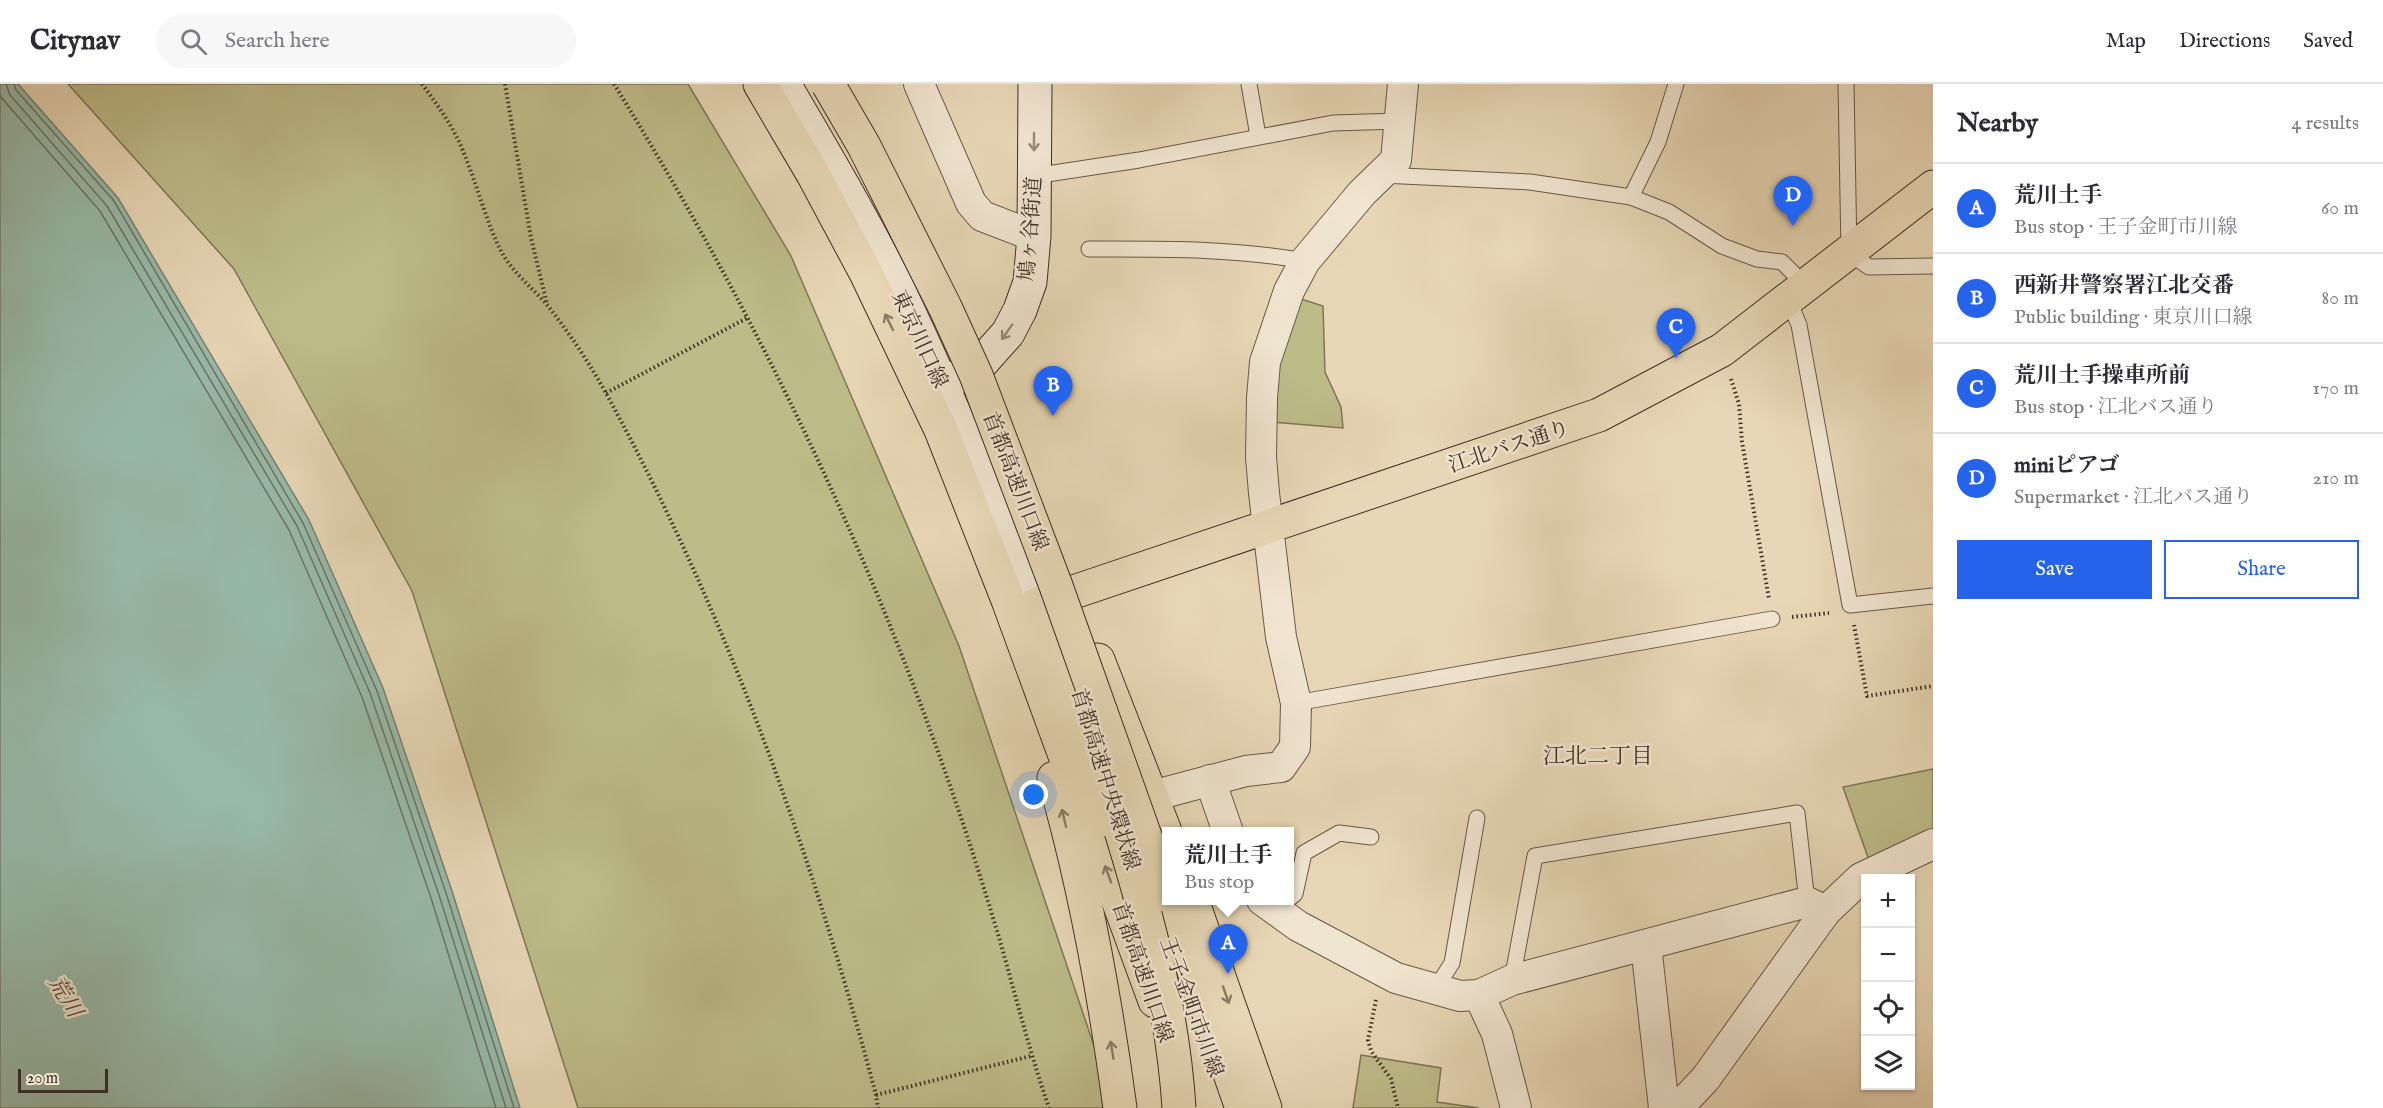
<!DOCTYPE html>
<meta charset="utf-8">
<style>
body{margin:0;font-family:"IM FELL English","Noto Serif JP",serif;background:#f7f7f7;color:#2b2b33}
.controls{position:absolute;right:18px;bottom:18px;display:grid;overflow:hidden;border-radius:0px;box-shadow:0 2px 4px #0004}
.controls button{width:54px;height:54px;display:grid;place-items:center;padding:0;border:0;border-bottom:2px solid #e1e1e2;background:#fff;color:#2b2b33;font:30px sans-serif}
.scale{position:absolute;left:18px;bottom:15px;width:90px;box-sizing:border-box;padding-left:6px;border:3px solid #3e2f25;border-top:0;font-size:16px;line-height:21px;white-space:nowrap;color:#3e2f25;-webkit-text-stroke:4px #f0e5d0;paint-order:stroke}
.you{position:absolute;left:1034px;top:711px;width:21px;height:21px;margin:-15px;border:4px solid #fff;border-radius:50%;background:#1a73e8;box-shadow:0 0 0 9px #1a73e833}
.badge{display:grid;place-items:center;width:39px;height:39px;border-radius:50%;background:#2563eb;color:#fff;font-size:20px;font-weight:700}
.pin{position:absolute;translate:-50% -50px;filter:drop-shadow(0 2px 3px #0008)}
.pin::after{content:'';position:absolute;top:32px;width:21px;height:18px;background:inherit;clip-path:polygon(0 0,100% 0,50% 100%)}
.popup{position:absolute;left:1162px;top:743px;width:132px;height:78px;box-sizing:border-box;display:grid;place-content:center;border-radius:0px;background:#fff;filter:drop-shadow(0 2px 4px #0005);font-size:20px;white-space:nowrap;color:#7c7c81}
.popup b{font-size:22px;color:#2b2b33}
.popup::after{content:'';position:absolute;left:50%;top:100%;margin-left:-12px;border:12px solid transparent;border-top-color:#fff}
.list{margin:0;padding:0;list-style:none}
h2{display:flex;justify-content:space-between;align-items:center;height:78px;margin:0;padding:0 24px;font-size:26px}
h2 small{font-size:20px;font-weight:400;color:#7c7c81}
.list li{display:grid;grid-template-columns:39px 1fr auto;gap:18px;align-items:center;box-sizing:border-box;height:90px;padding:0 24px;border-top:2px solid #e1e1e2}
.list b{display:block;font-size:22px;white-space:nowrap}
.list p{margin:0;font-size:20px;white-space:nowrap;color:#7c7c81}
.list em{font-size:20px;font-style:normal;color:#7c7c81}
.actions{display:flex;gap:12px;padding:18px 24px}
.actions a{flex:1;padding:14px 0;border:2px solid #2563eb;border-radius:0px;text-align:center;font-size:21px;color:#2563eb}
.actions .main{background:#2563eb;color:#fff}
.icon{flex:none;width:33px;height:33px;fill:none;stroke:currentColor;stroke-width:2;stroke-linecap:round;stroke-linejoin:round}
.map{position:relative;flex:none;width:1933px;height:1024px;overflow:hidden}
header{display:flex;align-items:center;gap:36px;box-sizing:border-box;height:84px;padding:0 30px;background:#fff;border-bottom:2px solid #e1e1e2}
header strong{font-size:28px}
nav{display:flex;gap:33px;margin-inline-start:auto;font-size:21px}
.search{width:420px;height:54px;background:#f7f7f7;display:flex;align-items:center;gap:15px;box-sizing:border-box;padding:0 21px;border-radius:33px;color:#7c7c81;font-size:22px}
main{display:flex}
aside{flex:1;background:#fff}
.map>svg:first-child{display:block}
.green{fill:#bdbc89;stroke:#7e7657;stroke-width:1.5}
.water{fill:#98baa9;stroke:#748274;stroke-width:1.5}
.lines{fill:none;stroke-linecap:round;stroke-linejoin:round}
.shore{stroke:#6b7467;stroke-width:1.5}
.service-casing{stroke:#685949;stroke-width:17}
.minor-casing{stroke:#685949;stroke-width:32}
.secondary-casing{stroke:#3e2f25;stroke-width:35}
.primary-casing{stroke:#3e2f25;stroke-width:35}
.motorway-casing{stroke:#3e2f25;stroke-width:35}
.path{stroke:#3e2f25;stroke-width:4;stroke-dasharray:1.5 3;stroke-linecap:butt}
.service{stroke:#f0e5d0;stroke-width:15}
.minor{stroke:#f0e5d0;stroke-width:30}
.secondary{stroke:#f0e5d0;stroke-width:33}
.primary{stroke:#e8d7b6;stroke-width:33}
.motorway{stroke:#e8d7b6;stroke-width:33}
.motorway-bridge-casing{stroke:#3e2f25;stroke-width:35;stroke-linecap:butt}
.motorway-bridge{stroke:#e8d7b6;stroke-width:33}
.oneway{stroke:#978a7a}
.oneway2{stroke:#8a7b66}
.labels{text-anchor:middle;stroke-width:5;stroke-linejoin:round;paint-order:stroke}
.street-label{font-size:21px;fill:#3e2f25;stroke:#f0e5d0}
.neighbourhood-label{font-size:22px;fill:#3e2f25;stroke:#f0e5d0}
.water-label{font-size:22px;font-style:italic;fill:#504b3f;stroke:#f0e5d0}
</style>
<header>
<strong>Citynav</strong>
<div class="search"><svg class="icon" aria-label="search" viewBox="0 0 24 24"><circle cx="10" cy="10" r="6"/><path d="M15 15l6 6"/></svg>Search here</div>
<nav><a>Map</a><a>Directions</a><a>Saved</a></nav>
</header>
<main>
<div class="map">
<svg width="1933" height="1024" viewBox="0 0 1933 1024">
<rect width="100%" height="100%" fill="#e8d7b6"/>
<filter id="stains"><feTurbulence type="fractalNoise" baseFrequency=".00333" numOctaves="4"/><feColorMatrix values="0 0 0 0 .2 0 0 0 0 .09 0 0 0 0 .02 0 0 0 .5 -.17"/></filter>
<radialGradient id="worn" r=".72"><stop offset=".6" stop-color="#630" stop-opacity="0"/><stop offset="1" stop-color="#630" stop-opacity=".3"/></radialGradient>
<g class="green">
<polygon points="68,0 688,0 791,172 959,562 1115,1024 578,1024 412,507 234,185"/>
<polygon points="1298,214 1323,222 1325,288 1341,323 1343,344 1272,338 1274,289"/>
<polygon points="1933,685 1933,746 1870,779 1843,703"/>
<polygon points="1361,971 1441,984 1437,1018 1479,1024 1353,1024"/>
</g>
<polygon class="water" points="0,0 18,0 118,114 309,436 383,604 452,807 520,1024 0,1024"/>
<g class="lines">
<g class="shore">
<polyline points="6,0 10,11 107,122 297,442 370,609 439,811 506,1024"/>
<polyline points="14,0 16,6 114,117 303,439 377,607 446,809 514,1024"/>
<polyline points="0,12 100,127 289,446 362,613 431,814 496,1024"/>
</g>
<defs>
<g id="service">
<polyline points="1249,0 1258,52"/>
<polyline points="1846,0 1849,169 1869,183 1933,182"/>
<polyline points="1381,91 1530,98 1631,113 1669,128 1722,162 1757,175 1782,178 1805,201"/>
<polyline points="1034,92 1139,76 1333,39 1400,37"/>
<polyline points="1631,113 1658,58 1676,0"/>
<path d="M1089,165C1162,165 1233,164 1305,177"/>
<polyline points="1788,215 1799,241 1850,521 1933,512"/>
<polyline points="1296,619 1772,535"/>
<polyline points="1290,814 1295,810 1304,769 1339,749 1371,753"/>
<polyline points="1512,896 1535,772 1797,729 1807,818"/>
<polyline points="1436,904 1452,879 1477,734"/>
</g>
<g id="minor">
<polyline points="919,0 971,119 982,132 1034,152"/>
<polyline points="1210,696 1228,748"/>
<polyline points="1152,712 1246,687 1281,683 1295,663 1296,619 1281,553 1264,409 1261,373 1262,314 1265,278 1289,207 1305,177 1362,109 1396,76 1403,0"/>
<polyline points="1262,816 1298,842 1396,894 1460,912 1479,911 1512,896 1807,818 1826,827"/>
<polyline points="1646,861 1664,1024"/>
<polyline points="1479,911 1497,950 1516,1024"/>
<polyline points="1678,1024 1706,994 1826,827 1861,794 1933,760"/>
</g>
<g id="secondary">
<path d="M784,0C822,65 861,131 895,199C946,304 989,413 1035,521"/>
<polyline points="949,298 983,277 1008,249 1020,226 1030,198 1034,152 1035,0"/>
</g>
<g id="primary">
<polyline points="1098,576 1166,750"/>
<polyline points="1135,774 1035,521 1599,331 1722,266 1933,103"/>
<polyline points="1192,816 1265,1024"/>
</g>
<g id="motorway">
<polyline points="760,0 813,90 866,189 941,346 1008,516 1155,917"/>
<path d="M1054,694C1085,801 1105,913 1120,1024"/>
<polyline points="1169,816 1242,1024"/>
</g>
</defs>
<use href="#service" class="service-casing"/>
<use href="#minor" class="minor-casing"/>
<use href="#secondary" class="secondary-casing"/>
<use href="#primary" class="primary-casing"/>
<use href="#motorway" class="motorway-casing"/>
<g class="path">
<path d="M422,0C439,23 455,45 465,72C477,101 487,140 501,167C512,188 533,204 548,222C570,250 590,280 607,311C727,531 812,769 876,1011L878,1024"/>
<polyline points="505,0 531,154 547,220"/>
<path d="M614,0C744,210 854,433 937,665C960,728 981,793 1000,857C1016,913 1030,969 1049,1024"/>
<polyline points="1731,295 1739,320 1742,358 1769,515"/>
<polyline points="606,309 747,234"/>
<polyline points="1792,533 1829,529"/>
<polyline points="1854,541 1867,612 1933,602"/>
<polyline points="1376,916 1368,956 1371,967 1391,995 1398,1024"/>
<polyline points="876,1011 1031,972"/>
</g>
<use href="#service" class="service"/>
<use href="#minor" class="minor"/>
<use href="#secondary" class="secondary"/>
<use href="#primary" class="primary"/>
<use href="#motorway" class="motorway"/>
<defs>
<g id="motorway-bridge">
<polyline points="828,0 864,62 945,223 976,291 1056,502 1166,811"/>
<path d="M1121,747C1149,838 1173,929 1179,1024"/>
</g>
</defs>
<use href="#motorway-bridge" class="motorway-bridge-casing"/>
<use href="#motorway-bridge" class="motorway-bridge"/>
</g>
<defs><path id="oneway-shaft" d="M-6 0H5M1.5-3L5.5 0L1.5 3" fill="none" stroke-width="1.6" stroke-linecap="round" stroke-linejoin="round" transform="scale(1.5)"/></defs>
<g class="oneway">
<use href="#oneway-shaft" transform="translate(1034 58) rotate(90)"/>
<use href="#oneway-shaft" transform="translate(1007 248) rotate(125)"/>
</g>
<g class="oneway2">
<use href="#oneway-shaft" transform="translate(889 238) rotate(-116)"/>
<use href="#oneway-shaft" transform="translate(1064 734) rotate(-103)"/>
<use href="#oneway-shaft" transform="translate(1108 790) rotate(-110)"/>
<use href="#oneway-shaft" transform="translate(1226 911) rotate(71)"/>
<use href="#oneway-shaft" transform="translate(1112 966) rotate(-99)"/>
</g>
<g class="labels">
<g class="street-label">
<text transform="translate(1030 145) rotate(-86)" y="7">鳩ヶ谷街道</text>
<text transform="translate(920 255) rotate(65)" y="7">東京川口線</text>
<text transform="translate(1509 362) rotate(-18)" y="7">江北バス通り</text>
<text transform="translate(1016 397) rotate(69)" y="7">首都高速川口線</text>
<text transform="translate(1106 695) rotate(73)" y="7">首都高速中央環状線</text>
<text transform="translate(1143 888) rotate(71)" y="7">首都高速川口線</text>
<text transform="translate(1192 923) rotate(70)" y="7">王子金町市川線</text>
</g>
<g class="neighbourhood-label">
<text x="1598" y="679">江北二丁目</text>
</g>
<g class="water-label">
<text transform="translate(66 912) rotate(59)" y="8">荒川</text>
</g>
</g>
<rect width="100%" height="100%" filter="url(#stains)"/>
<rect width="100%" height="100%" fill="url(#worn)"/>
</svg>
<div class="controls">
<button>+</button>
<button>−</button>
<button><svg class="icon" aria-label="locate" viewBox="0 0 24 24"><circle cx="12" cy="12" r="6"/><path d="M12 2v4M12 18v4M2 12h4M18 12h4"/></svg></button>
<button><svg class="icon" aria-label="layers" viewBox="0 0 24 24"><path d="M12 4l9 5-9 5-9-5zM3 14l9 5 9-5"/></svg></button>
</div>
<div class="scale">20 m</div>
<div class="you"></div>
<div class="pin badge" style="left:1228px;top:890px">A</div>
<div class="popup"><b>荒川土手</b>Bus stop</div>
<div class="pin badge" style="left:1053px;top:332px">B</div>
<div class="pin badge" style="left:1676px;top:274px">C</div>
<div class="pin badge" style="left:1793px;top:142px">D</div>
</div>
<aside>
<h2>Nearby<small>4 results</small></h2>
<ul class="list">
<li><span class="badge">A</span><div><b>荒川土手</b><p>Bus stop · 王子金町市川線</p></div><em>60 m</em></li>
<li><span class="badge">B</span><div><b>西新井警察署江北交番</b><p>Public building · 東京川口線</p></div><em>80 m</em></li>
<li><span class="badge">C</span><div><b>荒川土手操車所前</b><p>Bus stop · 江北バス通り</p></div><em>170 m</em></li>
<li><span class="badge">D</span><div><b>miniピアゴ</b><p>Supermarket · 江北バス通り</p></div><em>210 m</em></li>
</ul>
<div class="actions"><a class="main">Save</a><a>Share</a></div>
</aside>
</main>
